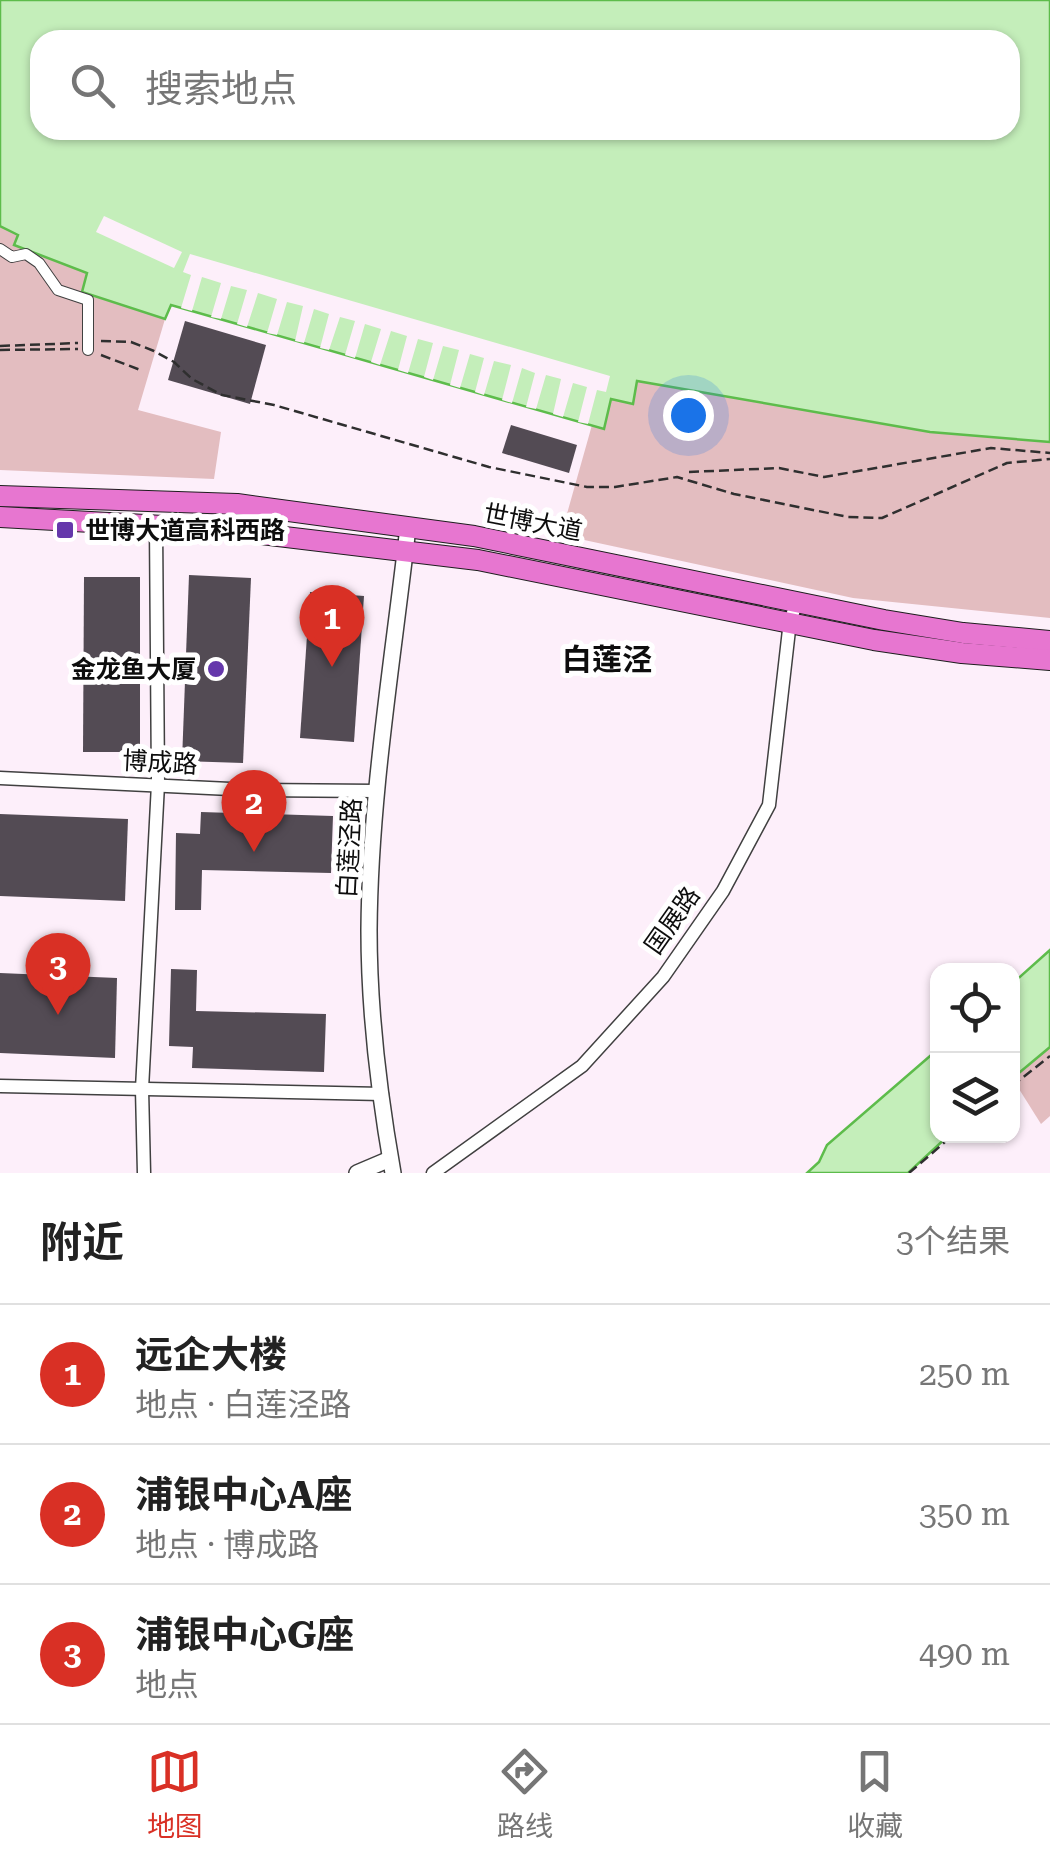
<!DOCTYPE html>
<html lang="zh">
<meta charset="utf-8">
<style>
body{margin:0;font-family:"Roboto Serif","Noto Sans SC",serif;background:#f6f6f6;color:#222}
.controls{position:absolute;right:30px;bottom:30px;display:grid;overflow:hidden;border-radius:20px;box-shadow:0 2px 8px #0004}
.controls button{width:90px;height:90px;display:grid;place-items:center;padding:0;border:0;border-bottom:2px solid #e0e0e0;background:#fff;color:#222;font:50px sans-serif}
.you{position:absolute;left:688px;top:415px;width:35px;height:35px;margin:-25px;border:8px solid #fff;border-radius:50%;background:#1a73e8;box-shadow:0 0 0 15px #1a73e833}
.badge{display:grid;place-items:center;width:65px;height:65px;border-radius:50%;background:#d93025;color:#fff;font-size:32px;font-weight:700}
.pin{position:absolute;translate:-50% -82px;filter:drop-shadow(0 2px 5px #0008)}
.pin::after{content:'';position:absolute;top:52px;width:35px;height:30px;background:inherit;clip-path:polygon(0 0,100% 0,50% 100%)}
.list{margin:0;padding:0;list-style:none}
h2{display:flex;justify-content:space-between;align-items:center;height:130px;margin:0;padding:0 40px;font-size:42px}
h2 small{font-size:32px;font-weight:400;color:#767676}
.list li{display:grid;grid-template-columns:65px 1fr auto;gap:30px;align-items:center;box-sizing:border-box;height:140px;padding:0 40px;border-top:2px solid #e0e0e0}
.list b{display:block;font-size:38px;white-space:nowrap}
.list p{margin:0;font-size:32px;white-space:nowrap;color:#767676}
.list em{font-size:32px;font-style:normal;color:#767676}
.icon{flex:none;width:55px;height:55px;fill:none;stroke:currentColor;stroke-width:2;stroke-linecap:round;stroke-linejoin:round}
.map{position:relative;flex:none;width:1050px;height:1173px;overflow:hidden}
.search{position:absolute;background:#fff;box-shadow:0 2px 8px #0004;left:30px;right:30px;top:30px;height:110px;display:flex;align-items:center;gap:25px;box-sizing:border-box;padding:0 35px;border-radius:30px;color:#767676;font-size:38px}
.sheet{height:550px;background:#fff}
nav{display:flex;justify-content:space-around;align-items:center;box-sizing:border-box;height:140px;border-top:2px solid #e0e0e0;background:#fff;font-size:28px;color:#767676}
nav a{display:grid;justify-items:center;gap:5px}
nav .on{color:#d93025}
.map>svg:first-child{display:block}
.green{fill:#e3bdc0}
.water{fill:#c4eeba;stroke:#5dbc4b;stroke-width:2.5;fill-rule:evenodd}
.pier{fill:#fdeffa}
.building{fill:#534b54}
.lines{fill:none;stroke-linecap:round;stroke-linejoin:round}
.pedestrian-casing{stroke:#404040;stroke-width:12}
.minor-casing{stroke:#404040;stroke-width:15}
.tertiary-casing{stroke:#404040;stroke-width:18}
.primary-casing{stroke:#1e1e1e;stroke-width:22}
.path{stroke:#2f2f2f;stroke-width:2.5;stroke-dasharray:10 5;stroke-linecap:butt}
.pedestrian{stroke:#fff;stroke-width:10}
.minor{stroke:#fff;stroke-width:12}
.tertiary{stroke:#fff;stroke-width:15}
.primary{stroke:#e776d0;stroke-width:20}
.poi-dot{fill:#6537ab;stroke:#fff;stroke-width:4}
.labels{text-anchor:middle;stroke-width:10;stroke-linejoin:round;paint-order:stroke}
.street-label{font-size:25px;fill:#0d0d0d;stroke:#fff}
.poi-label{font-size:25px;font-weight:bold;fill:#0d0d0d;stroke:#fff;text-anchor:start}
.quarter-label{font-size:30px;font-weight:bold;fill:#0d0d0d;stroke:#fff}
</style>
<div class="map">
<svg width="1050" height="1173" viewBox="0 0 1050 1173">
<rect width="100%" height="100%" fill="#fdeffa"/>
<g class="green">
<polygon points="0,226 18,235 15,245 88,273 82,292 165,319 138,410 221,432 214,479 0,470"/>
<polygon points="637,381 930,432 1050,442 1050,618 853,598 561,535 592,425 604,428 611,399"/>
<polygon points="1050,1047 1050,1116 1041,1124 1012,1078"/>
</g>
<g class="water">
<path d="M0,0H1050V442L930,432L637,381L633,404L611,399L604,429L171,305L165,319L82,292L87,273L14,245L18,235L0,226ZM40,40H1010V130H40Z"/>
<polygon points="1050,950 1050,1047 1013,1078 1013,983"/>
<polygon points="937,1050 938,1136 948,1136 908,1173 807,1173 819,1162 827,1145"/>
</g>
<g class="pier">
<polygon points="104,216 182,252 174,268 96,232"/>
<polygon points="190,254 610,376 606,392 597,390 588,424 578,422 587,387 573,383 563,417 553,414 561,379 546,375 536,409 526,407 535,373 522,368 512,403 502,400 511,365 494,361 484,395 475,392 484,358 470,354 460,388 450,385 459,350 443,346 433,380 424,377 433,343 418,339 408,373 398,370 407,336 391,331 380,365 371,362 381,329 365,324 355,358 345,355 355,321 340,317 329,350 320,348 329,314 314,309 304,343 295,341 303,306 287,302 277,335 267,333 277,299 258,293 247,327 237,324 247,290 231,286 221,319 211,317 221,283 202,277 192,311 181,308 191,275 183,272"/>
</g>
<g class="building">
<polygon points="185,321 266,345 250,404 168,380"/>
<polygon points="511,425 577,445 569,473 502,453"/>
<polygon points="189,575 251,578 243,763 182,761"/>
<polygon points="84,577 140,577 140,752 83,752"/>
<polygon points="310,592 364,596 354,742 300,738"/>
<polygon points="201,812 333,816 331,873 202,870 201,910 175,910 176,833 200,834"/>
<polygon points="0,814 128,819 125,901 0,896"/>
<polygon points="171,969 197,970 196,1011 326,1014 324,1072 192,1068 193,1047 169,1046"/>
<polygon points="0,973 117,978 115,1058 0,1053"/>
</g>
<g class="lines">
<defs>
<polyline id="pedestrian" points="0,249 12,257 26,254 39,263 58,290 88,300 88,350"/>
<g id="minor">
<polyline points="0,778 251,790 377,791"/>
<polyline points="0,1086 382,1094"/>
<polyline points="144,1173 142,1089 158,784 156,526"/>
<polyline points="433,1173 582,1066 663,977 723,891 769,805 790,621 797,602"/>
</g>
<g id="tertiary">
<polyline points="357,1173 390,1159"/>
<path d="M393,1173C379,1094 369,1010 369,930C370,795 393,660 408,527"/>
</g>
<g id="primary">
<polyline points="0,496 237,504 474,536 884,620 963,633 1050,641"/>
<polyline points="0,517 218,529 478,560 874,640 962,653 1050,660"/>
</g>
</defs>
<use href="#pedestrian" class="pedestrian-casing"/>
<use href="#minor" class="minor-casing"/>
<use href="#tertiary" class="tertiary-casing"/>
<use href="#primary" class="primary-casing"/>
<g class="path">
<polyline points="101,341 131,342 154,351 174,362 192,379 222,395 274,405 489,467 587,487 615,487 677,477 734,494 848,517 882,518 1007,463 1050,459"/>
<polyline points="0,346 78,343"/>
<polyline points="0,350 78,349"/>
<polyline points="101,355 143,371"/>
<polyline points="689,472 779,468 824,477 991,448 1050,453"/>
<polyline points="1012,1086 1050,1056"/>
<polyline points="909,1173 952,1136"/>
</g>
<use href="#pedestrian" class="pedestrian"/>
<use href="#minor" class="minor"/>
<use href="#tertiary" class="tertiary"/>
<use href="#primary" class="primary"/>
</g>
<g class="poi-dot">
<rect x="55" y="520" width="20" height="20" rx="5"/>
<circle cx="216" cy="669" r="10"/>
</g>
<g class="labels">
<g class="street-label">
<text transform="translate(533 522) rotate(11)" y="9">世博大道</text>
<text transform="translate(160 762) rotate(3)" y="9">博成路</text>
<text transform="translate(349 848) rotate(-87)" y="9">白莲泾路</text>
<text transform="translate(672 920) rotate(-55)" y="9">国展路</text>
</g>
<g class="poi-label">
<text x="85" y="539">世博大道高科西路</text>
<text x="196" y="678" text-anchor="end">金龙鱼大厦</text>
</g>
<g class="quarter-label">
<text x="607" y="670">白莲泾</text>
</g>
</g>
</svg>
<div class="controls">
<button><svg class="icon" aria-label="locate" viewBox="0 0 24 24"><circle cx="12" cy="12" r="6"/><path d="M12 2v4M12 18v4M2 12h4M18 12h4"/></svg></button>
<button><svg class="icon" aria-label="layers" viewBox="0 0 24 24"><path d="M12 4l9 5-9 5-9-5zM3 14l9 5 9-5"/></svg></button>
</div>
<div class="you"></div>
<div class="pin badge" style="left:332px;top:667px">1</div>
<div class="pin badge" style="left:254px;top:852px">2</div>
<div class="pin badge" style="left:58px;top:1015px">3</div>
<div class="search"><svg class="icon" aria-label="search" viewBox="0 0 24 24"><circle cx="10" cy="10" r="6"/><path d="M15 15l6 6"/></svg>搜索地点</div>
</div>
<section class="sheet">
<h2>附近<small>3个结果</small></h2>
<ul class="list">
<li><span class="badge">1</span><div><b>远企大楼</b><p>地点 · 白莲泾路</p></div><em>250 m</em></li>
<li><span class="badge">2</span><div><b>浦银中心A座</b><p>地点 · 博成路</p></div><em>350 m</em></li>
<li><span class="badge">3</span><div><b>浦银中心G座</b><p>地点</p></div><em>490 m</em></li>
</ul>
</section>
<nav>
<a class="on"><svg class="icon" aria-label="map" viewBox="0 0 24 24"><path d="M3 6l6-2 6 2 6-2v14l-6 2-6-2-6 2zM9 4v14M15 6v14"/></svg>地图</a>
<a><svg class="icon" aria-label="directions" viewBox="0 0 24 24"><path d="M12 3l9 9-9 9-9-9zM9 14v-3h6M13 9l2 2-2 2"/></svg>路线</a>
<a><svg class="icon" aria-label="saved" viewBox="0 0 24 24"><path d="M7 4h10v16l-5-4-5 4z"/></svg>收藏</a>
</nav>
